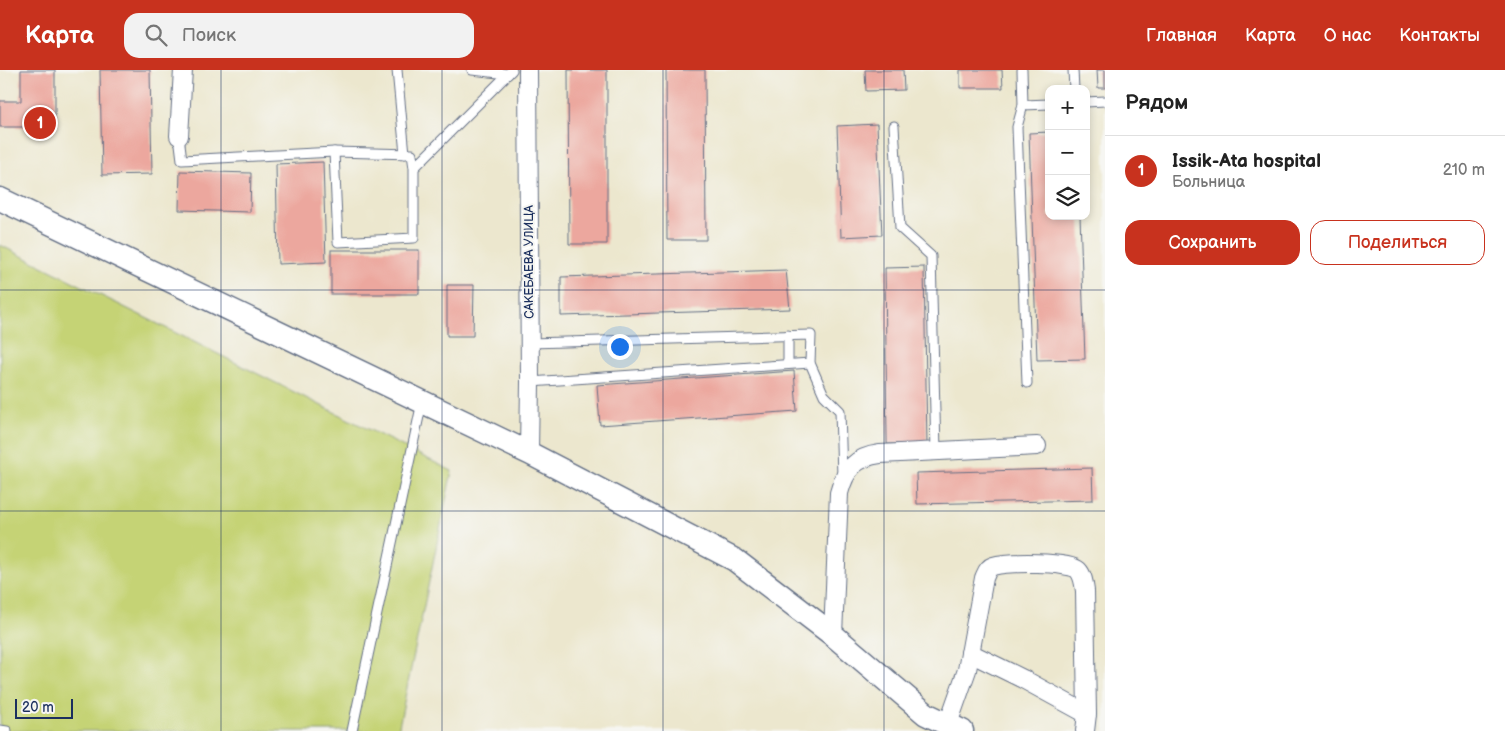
<!DOCTYPE html>
<html lang="ru">
<meta charset="utf-8">
<style>
body{margin:0;font-family:"Balsamiq Sans",sans-serif;background:#f2f2f2;color:#222}
.controls{position:absolute;right:15px;top:15px;display:grid;overflow:hidden;border-radius:10px;box-shadow:0 2px 8px #0003}
.controls button{width:45px;height:45px;display:grid;place-items:center;padding:0;border:0;border-bottom:1px solid #e0e0e0;background:#fff;color:#222;font:25px sans-serif}
.scale{position:absolute;left:15px;bottom:12px;width:58px;box-sizing:border-box;padding-left:5px;border:2px solid #1b2f5e;border-top:0;font-size:14px;line-height:18px;white-space:nowrap;color:#1b2f5e;-webkit-text-stroke:4px #f6f6f2;paint-order:stroke}
.you{position:absolute;left:619px;top:276px;width:18px;height:18px;margin:-12px;border:4px solid #fff;border-radius:50%;background:#1a73e8;box-shadow:0 0 0 8px #1a73e833}
.badge{display:grid;place-items:center;width:32px;height:32px;border-radius:50%;background:#c8321e;color:#fff;font-size:16px;font-weight:700}
.pin{position:absolute;translate:-50% -50%;border:2px solid #fff;box-shadow:0 1px 5px #0006}
.list{margin:0;padding:0;list-style:none}
h2{display:flex;justify-content:space-between;align-items:center;height:65px;margin:0;padding:0 20px;font-size:21px}
h2 small{font-size:16px;font-weight:400;color:#767676}
.list li{display:grid;grid-template-columns:32px 1fr auto;gap:15px;align-items:center;box-sizing:border-box;height:70px;padding:0 20px;border-top:1px solid #e0e0e0}
.list b{display:block;font-size:19px;white-space:nowrap}
.list p{margin:0;font-size:16px;white-space:nowrap;color:#767676}
.list em{font-size:16px;font-style:normal;color:#767676}
.actions{display:flex;gap:10px;padding:15px 20px}
.actions a{flex:1;padding:11px 0;border:1px solid #c8321e;border-radius:15px;text-align:center;font-size:18px;color:#c8321e}
.actions .main{background:#c8321e;color:#fff}
.icon{flex:none;width:28px;height:28px;fill:none;stroke:currentColor;stroke-width:2;stroke-linecap:round;stroke-linejoin:round}
.map{position:relative;flex:none;width:1105px;height:661px;overflow:hidden}
header{display:flex;align-items:center;gap:30px;box-sizing:border-box;height:70px;padding:0 25px;background:#c8321e;color:#fff}
header strong{font-size:24px}
nav{display:flex;gap:28px;margin-inline-start:auto;font-size:18px}
.search{width:350px;height:45px;background:#f2f2f2;display:flex;align-items:center;gap:12px;box-sizing:border-box;padding:0 18px;border-radius:15px;color:#767676;font-size:19px}
main{display:flex}
aside{flex:1;background:#fff}
.map>svg:first-child{display:block}
.pitch{fill:#c5d374;stroke:#708169}
.building{fill:#eca79e}
.lines{fill:none;stroke-linecap:round;stroke-linejoin:round}
.service-casing{stroke:#646f85;stroke-width:11}
.minor-casing{stroke:#646f85;stroke-width:20}
.tertiary-casing{stroke:#646f85;stroke-width:25}
.service{stroke:#fff;stroke-width:9}
.minor{stroke:#fff;stroke-width:18}
.tertiary{stroke:#fff;stroke-width:22}
.grid{fill:none;stroke:#1b2f5e;stroke-width:1;stroke-opacity:0.55}
.labels{text-anchor:middle;stroke-width:4;stroke-linejoin:round;paint-order:stroke}
.street-label{font-size:12px;fill:#1b2f5e;stroke:#f6f6f2}
</style>
<header>
<strong>Карта</strong>
<div class="search"><svg class="icon" aria-label="search" viewBox="0 0 24 24"><circle cx="10" cy="10" r="6"/><path d="M15 15l6 6"/></svg>Поиск</div>
<nav><a>Главная</a><a>Карта</a><a>О нас</a><a>Контакты</a></nav>
</header>
<main>
<div class="map">
<svg width="1105" height="661" viewBox="0 0 1105 661">
<rect width="100%" height="100%" fill="#f6f6f2"/>
<filter id="ink" filterUnits="userSpaceOnUse"><feTurbulence type="fractalNoise" baseFrequency=".02" numOctaves="2"/><feDisplacementMap in="SourceGraphic" scale="10" xChannelSelector="R" yChannelSelector="G"/><feConvolveMatrix kernelMatrix="1 2 1 2 8 2 1 2 1" color-interpolation-filters="sRGB"/></filter>
<filter id="wash" filterUnits="userSpaceOnUse"><feTurbulence type="fractalNoise" baseFrequency=".0096" numOctaves="4" result="noise"/><feDisplacementMap in="SourceGraphic" scale="20" xChannelSelector="R" yChannelSelector="G"/><feGaussianBlur stdDeviation="1.12" result="paint"/><feColorMatrix in="noise" values="0 0 0 0 0 0 0 0 0 0 0 0 0 0 0 0 0 1.4 0 .05"/><feComposite in="paint" operator="in"/></filter>
<g filter="url(#wash)">
<rect width="100%" height="100%" fill="#ece7ce"/>
<polygon class="pitch" points="0,175 452,401 398,661 0,661"/>
<g id="blocks">
<g class="building">
<polygon points="21,0 55,0 55,57 0,57 0,31 21,31"/>
<polygon points="100,0 150,0 152,104 102,105"/>
<polygon points="568,0 607,0 607,174 569,174"/>
<polygon points="666,0 705,0 706,170 667,170"/>
<polygon points="865,0 903,0 904,20 866,21"/>
<polygon points="960,0 1002,0 1003,18 960,18"/>
<polygon points="1097,0 1105,0 1105,18 1098,18"/>
<polygon points="877,54 882,165 841,167 837,56"/>
<polygon points="1049,62 1049,146 1080,146 1085,289 1037,290 1029,63"/>
<polygon points="323,92 326,192 278,194 276,94"/>
<polygon points="180,101 251,103 250,142 179,140"/>
<rect x="331" y="180" width="88" height="44"/>
<polygon points="924,197 927,374 887,374 885,198"/>
<polygon points="786,200 790,239 561,246 561,207"/>
<polygon points="447,215 474,215 473,266 447,266"/>
<polygon points="794,301 797,341 600,355 597,315"/>
<polygon points="1092,398 1093,430 917,434 916,403"/>
</g>
</g>
</g>
<g filter="url(#ink)">
<use href="#blocks" fill-opacity="0" stroke="#646f85" stroke-width="1"/>
<g class="lines">
<defs>
<g id="service">
<polyline points="397,0 405,84"/>
<polyline points="472,0 508,4"/>
<polyline points="1022,0 1023,35 1017,57 1027,313"/>
<polyline points="1073,0 1074,19"/>
<polyline points="1086,32 1105,31"/>
<polyline points="1023,35 1049,34"/>
<polyline points="894,56 900,158 931,186 936,381"/>
<polyline points="179,66 182,90 334,82"/>
<polyline points="414,98 412,84 334,82 338,172 414,168 414,98 512,0"/>
<polyline points="788,265 788,294"/>
<polyline points="530,273 811,265 810,293 824,325 840,341 842,406"/>
<polyline points="530,312 810,293"/>
<polyline points="0,660 7,661"/>
<polyline points="352,661 422,332"/>
</g>
<g id="minor">
<polyline points="528,0 530,312 529,383"/>
<polyline points="179,66 183,0"/>
<path d="M833,565L839,423C845,400 855,387 880,384L1037,376"/>
<polyline points="970,583 1023,609 1087,644"/>
<path d="M948,654L967,600L984,508C986,504 987,498 993,496C1006,492 1069,491 1078,500C1083,505 1084,514 1085,521L1087,644L1085,661"/>
</g>
<polyline id="tertiary" points="0,129 529,383 735,490 833,565 926,644 962,661"/>
</defs>
<use href="#service" class="service-casing"/>
<use href="#minor" class="minor-casing"/>
<use href="#tertiary" class="tertiary-casing"/>
<use href="#service" class="service"/>
<use href="#minor" class="minor"/>
<use href="#tertiary" class="tertiary"/>
</g>
</g>
<path class="grid" d="M221,0V661M442,0V661M663,0V661M884,0V661M0,220H1105M0,441H1105"/>
<g class="labels">
<g class="street-label">
<text transform="translate(529 192) rotate(-90)" y="4">САКЕБАЕВА УЛИЦА</text>
</g>
</g>
</svg>
<div class="controls">
<button>+</button>
<button>−</button>
<button><svg class="icon" aria-label="layers" viewBox="0 0 24 24"><path d="M12 4l9 5-9 5-9-5zM3 14l9 5 9-5"/></svg></button>
</div>
<div class="scale">20 m</div>
<div class="you"></div>
<div class="pin badge" style="left:40px;top:53px">1</div>
</div>
<aside>
<h2>Рядом<small></small></h2>
<ul class="list">
<li><span class="badge">1</span><div><b>Issik-Ata hospital</b><p>Больница</p></div><em>210 m</em></li>
</ul>
<div class="actions"><a class="main">Сохранить</a><a>Поделиться</a></div>
</aside>
</main>
